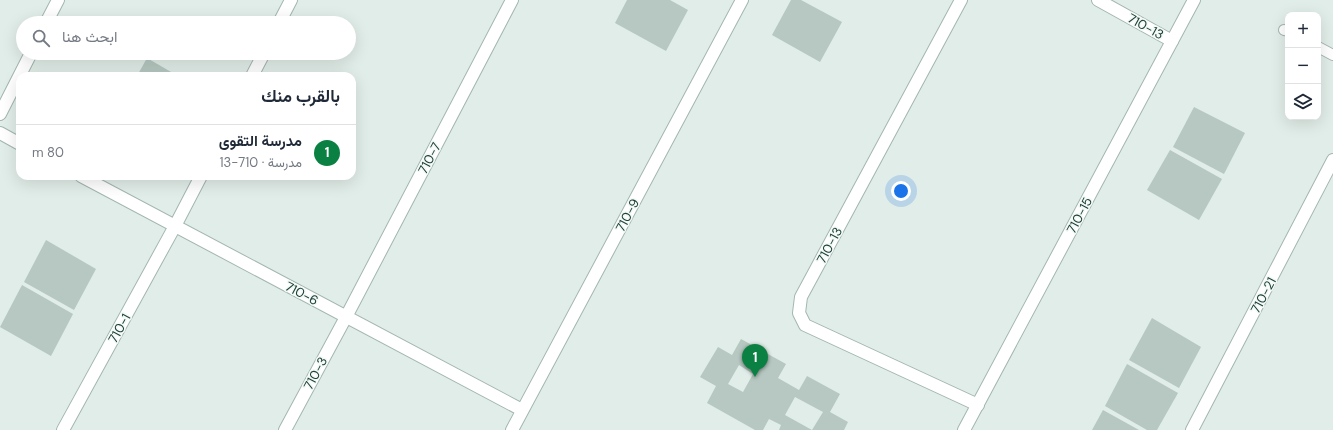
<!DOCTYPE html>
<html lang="ar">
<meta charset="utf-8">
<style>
body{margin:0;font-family:"DM Sans",Vazirmatn,sans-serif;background:#f6f6f7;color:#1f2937;direction:rtl}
.controls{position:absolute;right:12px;top:12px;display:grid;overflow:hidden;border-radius:8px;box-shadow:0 4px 16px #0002}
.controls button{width:36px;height:36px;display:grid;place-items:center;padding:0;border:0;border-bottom:1px solid #e0e1e3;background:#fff;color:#1f2937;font:20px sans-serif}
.you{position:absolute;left:901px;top:191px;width:14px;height:14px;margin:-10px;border:3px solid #fff;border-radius:50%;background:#1a73e8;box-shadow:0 0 0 6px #1a73e833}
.badge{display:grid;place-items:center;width:26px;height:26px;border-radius:50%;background:#0b8043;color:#fff;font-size:13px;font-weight:700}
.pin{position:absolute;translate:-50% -33px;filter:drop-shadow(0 1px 2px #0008)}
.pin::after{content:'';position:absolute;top:21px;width:14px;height:12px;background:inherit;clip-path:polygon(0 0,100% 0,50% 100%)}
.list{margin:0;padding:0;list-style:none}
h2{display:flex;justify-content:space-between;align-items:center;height:52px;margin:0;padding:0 16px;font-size:17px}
h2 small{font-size:13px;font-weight:400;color:#747a83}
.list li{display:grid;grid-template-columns:26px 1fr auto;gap:12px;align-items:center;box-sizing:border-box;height:56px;padding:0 16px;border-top:1px solid #e0e1e3}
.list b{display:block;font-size:15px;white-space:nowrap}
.list p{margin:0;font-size:13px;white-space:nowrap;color:#747a83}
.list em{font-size:13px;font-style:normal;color:#747a83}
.icon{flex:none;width:22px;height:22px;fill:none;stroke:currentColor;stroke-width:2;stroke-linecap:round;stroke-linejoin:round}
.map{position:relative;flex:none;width:1333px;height:430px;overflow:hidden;direction:ltr}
.search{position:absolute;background:#fff;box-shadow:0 4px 16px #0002;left:16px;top:16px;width:340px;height:44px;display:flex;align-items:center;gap:10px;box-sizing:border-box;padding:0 14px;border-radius:22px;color:#747a83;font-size:15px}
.panel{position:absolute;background:#fff;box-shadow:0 4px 16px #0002;left:16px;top:72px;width:340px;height:108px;border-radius:12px;direction:rtl}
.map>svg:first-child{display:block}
.building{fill:#b6c8c1;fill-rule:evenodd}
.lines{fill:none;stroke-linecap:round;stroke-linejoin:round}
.lane-casing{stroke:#a3b6b0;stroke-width:12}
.street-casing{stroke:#a3b6b0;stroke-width:14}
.lane{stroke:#fff;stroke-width:10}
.street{stroke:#fff;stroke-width:12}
.labels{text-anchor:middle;stroke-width:3;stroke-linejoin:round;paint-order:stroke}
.street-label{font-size:13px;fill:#1f4038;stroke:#f2f9f6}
</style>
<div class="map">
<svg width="1333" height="430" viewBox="0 0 1333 430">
<rect width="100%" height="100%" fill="#e1ede8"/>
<g class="building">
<polygon points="627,0 670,0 688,10 666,51 615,23"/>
<polygon points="791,0 801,0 842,22 820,62 772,35"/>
<polygon points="147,58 178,76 137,76"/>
<polygon points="1194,107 1245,133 1224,174 1173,147"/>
<polygon points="1170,150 1222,179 1199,220 1147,190"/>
<polygon points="46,240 96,269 74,310 24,282"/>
<polygon points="22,285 73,314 51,356 0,327"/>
<polygon points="1152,318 1201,347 1179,388 1129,360"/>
<path d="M741,339L786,364L778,378L799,390L807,376L840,394L830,412L848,422L844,430H812L823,412L795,397L785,415L812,430H779L781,425L769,419L763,430H755L707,403L716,386L700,377L718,347L732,355ZM739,365L753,374L743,392L728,384Z"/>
<polygon points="1127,364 1178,393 1157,430 1147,430 1105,406"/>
<polygon points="1103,410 1139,430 1092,430"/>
</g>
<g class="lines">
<defs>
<g id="lane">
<polyline points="1284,30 1288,31"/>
<polyline points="1318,47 1333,55"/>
</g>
<g id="street">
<polyline points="961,0 801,297 799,313 805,325 978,405"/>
<polyline points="1098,0 1172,41"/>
<polyline points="46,23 58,0"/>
<polyline points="279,23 291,0"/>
<polyline points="252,76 264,53"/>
<polyline points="0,114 31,53"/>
<polyline points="0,133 20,144"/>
<polyline points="81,176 522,410"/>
<polyline points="63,430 175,226 201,176"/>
<polyline points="285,430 346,317 512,0"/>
<polyline points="512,430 742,0"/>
<polyline points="964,430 1194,0"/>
<polyline points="1192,430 1333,160"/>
</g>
</defs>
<use href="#lane" class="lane-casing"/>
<use href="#street" class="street-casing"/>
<use href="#lane" class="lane"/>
<use href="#street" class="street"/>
</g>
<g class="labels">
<g class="street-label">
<text transform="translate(1146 26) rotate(29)" y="5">710-13</text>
<text transform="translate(429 158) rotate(-62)" y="5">710-7</text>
<text transform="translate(627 215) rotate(-62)" y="5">710-9</text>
<text transform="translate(1079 215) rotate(-62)" y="5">710-15</text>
<text transform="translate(829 245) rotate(-62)" y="5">710-13</text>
<text transform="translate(302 293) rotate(28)" y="5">710-6</text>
<text transform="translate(1263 295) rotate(-62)" y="5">710-21</text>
<text transform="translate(119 328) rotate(-61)" y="5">710-1</text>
<text transform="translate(315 373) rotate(-62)" y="5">710-3</text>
</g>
</g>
</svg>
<div class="controls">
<button>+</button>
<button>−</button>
<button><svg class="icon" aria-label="layers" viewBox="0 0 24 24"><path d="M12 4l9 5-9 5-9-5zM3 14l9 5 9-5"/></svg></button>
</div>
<div class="you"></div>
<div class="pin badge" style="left:755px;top:377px">1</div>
<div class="search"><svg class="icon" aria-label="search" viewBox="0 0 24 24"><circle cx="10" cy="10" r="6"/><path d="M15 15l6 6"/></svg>ابحث هنا</div>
<section class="panel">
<h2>بالقرب منك<small></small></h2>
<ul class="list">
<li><span class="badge">1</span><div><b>مدرسة التقوى</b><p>مدرسة · 710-13</p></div><em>80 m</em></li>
</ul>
</section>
</div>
